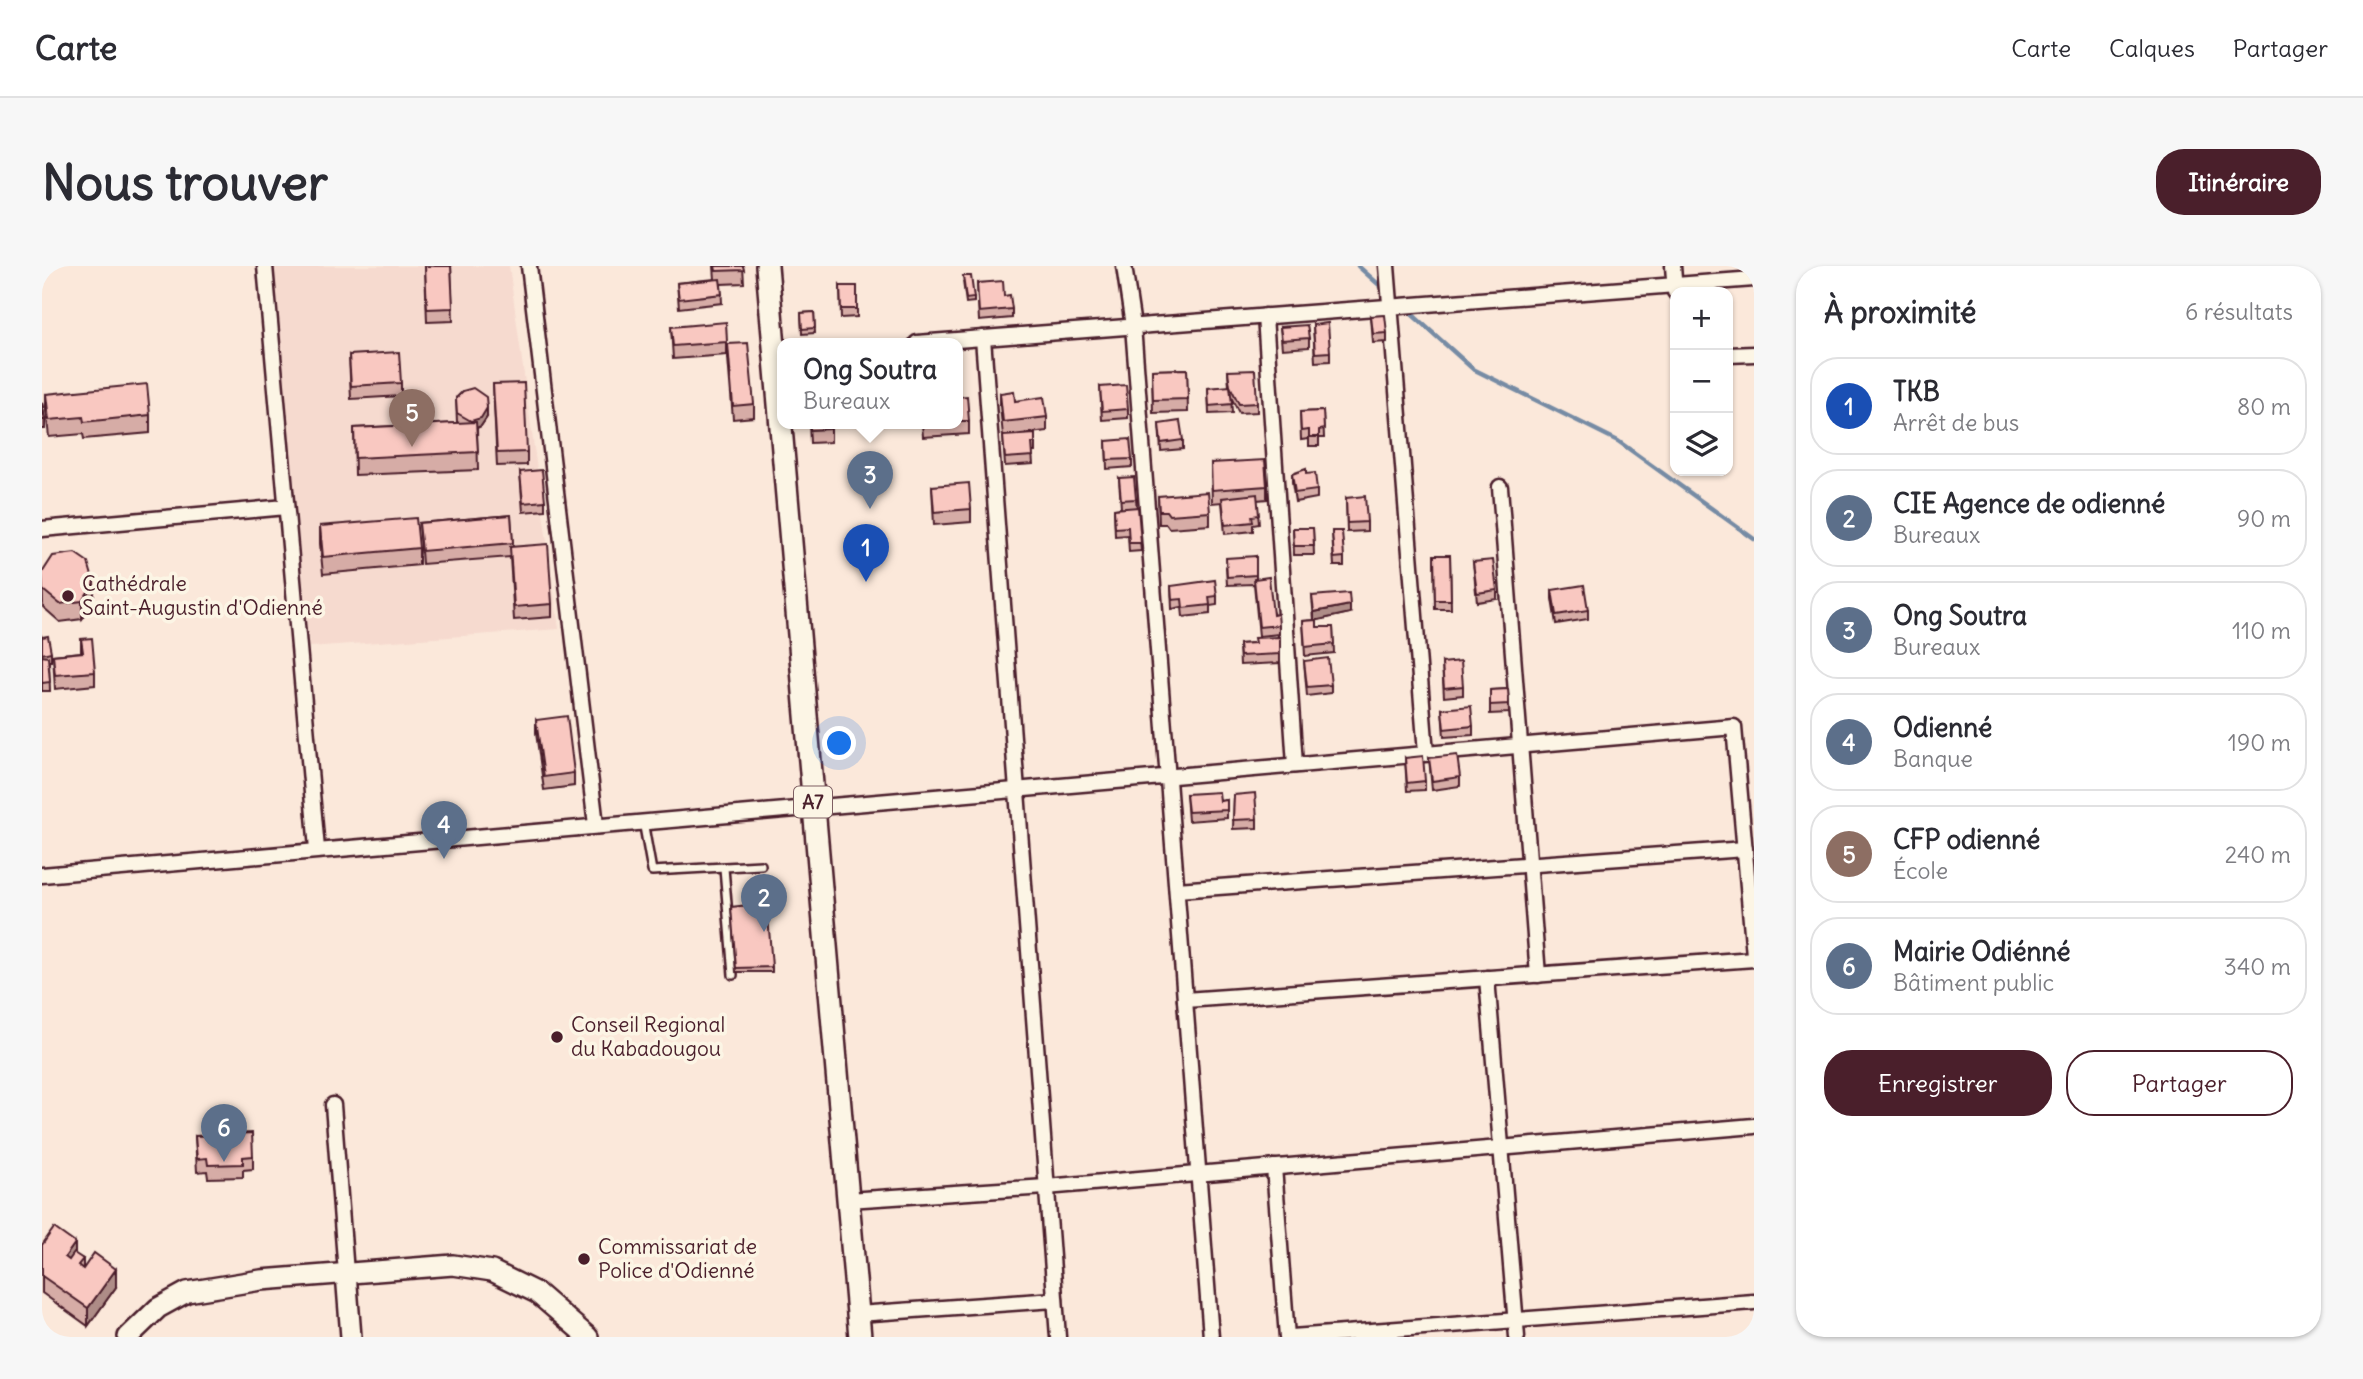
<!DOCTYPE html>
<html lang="fr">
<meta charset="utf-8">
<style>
body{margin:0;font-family:Delius,sans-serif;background:#f7f7f7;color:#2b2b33}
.controls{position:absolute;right:21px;top:21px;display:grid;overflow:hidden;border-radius:14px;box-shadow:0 2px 5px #0004}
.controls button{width:63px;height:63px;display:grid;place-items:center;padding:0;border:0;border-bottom:2px solid #e1e1e2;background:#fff;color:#2b2b33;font:35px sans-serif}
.you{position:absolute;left:798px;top:478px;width:24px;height:24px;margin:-18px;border:5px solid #fff;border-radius:50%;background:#1a73e8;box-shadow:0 0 0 10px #1a73e833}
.badge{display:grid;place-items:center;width:46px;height:46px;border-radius:50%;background:#4a1f2b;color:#fff;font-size:23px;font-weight:700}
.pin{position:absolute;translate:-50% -58px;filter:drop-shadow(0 2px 4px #0008)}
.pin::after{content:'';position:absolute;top:37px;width:24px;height:21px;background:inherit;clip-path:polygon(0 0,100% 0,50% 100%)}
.popup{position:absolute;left:735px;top:72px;width:186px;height:91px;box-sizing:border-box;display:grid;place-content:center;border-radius:14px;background:#fff;filter:drop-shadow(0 2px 5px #0005);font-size:23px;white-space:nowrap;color:#7c7c81}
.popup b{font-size:26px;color:#2b2b33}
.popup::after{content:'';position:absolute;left:50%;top:100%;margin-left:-14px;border:14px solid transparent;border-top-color:#fff}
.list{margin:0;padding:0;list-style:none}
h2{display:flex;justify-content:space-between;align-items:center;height:91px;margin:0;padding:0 28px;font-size:30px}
h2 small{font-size:23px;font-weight:400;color:#7c7c81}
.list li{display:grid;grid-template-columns:46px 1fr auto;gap:21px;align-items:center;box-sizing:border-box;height:98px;margin:0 14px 14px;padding:0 14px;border:2px solid #e1e1e2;border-radius:28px}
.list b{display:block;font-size:26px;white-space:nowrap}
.list p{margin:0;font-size:23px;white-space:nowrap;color:#7c7c81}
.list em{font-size:23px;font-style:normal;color:#7c7c81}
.actions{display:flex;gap:14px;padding:21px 28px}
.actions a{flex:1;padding:16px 0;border:2px solid #4a1f2b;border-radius:28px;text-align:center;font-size:24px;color:#4a1f2b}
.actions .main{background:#4a1f2b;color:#fff}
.icon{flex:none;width:38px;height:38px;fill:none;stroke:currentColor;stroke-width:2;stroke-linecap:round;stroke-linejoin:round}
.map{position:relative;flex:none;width:1712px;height:1071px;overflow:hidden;border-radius:28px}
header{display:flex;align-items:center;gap:42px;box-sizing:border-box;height:98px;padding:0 35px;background:#fff;border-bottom:2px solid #e1e1e2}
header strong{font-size:33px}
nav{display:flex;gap:38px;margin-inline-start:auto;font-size:24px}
.intro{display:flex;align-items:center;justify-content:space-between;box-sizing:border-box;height:168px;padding:0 42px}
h1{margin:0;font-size:49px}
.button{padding:18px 32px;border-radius:28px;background:#4a1f2b;color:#fff;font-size:24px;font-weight:700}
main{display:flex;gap:42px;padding:0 42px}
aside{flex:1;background:#fff;border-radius:28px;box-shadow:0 2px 5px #0004}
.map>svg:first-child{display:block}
.built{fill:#f6dacf}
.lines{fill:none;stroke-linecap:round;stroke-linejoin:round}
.stream{stroke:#768ba4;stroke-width:4.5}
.lane-casing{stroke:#4a1f2b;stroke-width:12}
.street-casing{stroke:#4a1f2b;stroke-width:19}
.secondary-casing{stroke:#4a1f2b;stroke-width:24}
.primary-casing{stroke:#4a1f2b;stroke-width:26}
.lane{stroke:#fcf5e5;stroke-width:7}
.street{stroke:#fcf5e5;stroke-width:14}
.secondary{stroke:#fcf5e5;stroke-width:19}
.primary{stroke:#fcf5e5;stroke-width:21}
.wall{fill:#d6aca6;stroke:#4a1f2b;stroke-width:2}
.shaded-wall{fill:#ae8c87;stroke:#4a1f2b;stroke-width:2}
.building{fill:#f9c8c1;stroke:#4a1f2b;stroke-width:2}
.poi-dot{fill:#4a1f2b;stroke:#fcf5e5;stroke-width:2.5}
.labels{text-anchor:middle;stroke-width:7;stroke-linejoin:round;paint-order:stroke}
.shield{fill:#fcf5e5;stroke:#7f5f63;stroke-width:2}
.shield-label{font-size:19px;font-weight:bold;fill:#4a1f2b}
.poi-label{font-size:21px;fill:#4a1f2b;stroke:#fcf5e5;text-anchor:start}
</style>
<header>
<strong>Carte</strong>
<nav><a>Carte</a><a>Calques</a><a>Partager</a></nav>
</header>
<div class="intro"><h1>Nous trouver</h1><a class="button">Itinéraire</a></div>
<main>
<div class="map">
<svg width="1712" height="1071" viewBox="0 0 1712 1071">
<rect width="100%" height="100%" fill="#fbe8da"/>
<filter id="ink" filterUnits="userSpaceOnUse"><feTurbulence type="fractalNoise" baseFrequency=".0143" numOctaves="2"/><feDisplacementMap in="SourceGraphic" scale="14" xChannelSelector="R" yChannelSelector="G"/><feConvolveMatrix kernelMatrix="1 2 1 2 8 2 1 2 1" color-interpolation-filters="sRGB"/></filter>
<g filter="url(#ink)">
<polygon class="built" points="231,0 467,0 517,363 267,381"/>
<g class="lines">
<g class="stream">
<polyline points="1316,0 1344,25"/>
<polyline points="1363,42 1431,103 1576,175 1712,273"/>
</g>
<defs>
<g id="lane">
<polyline points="601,555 610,605 719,599"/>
<polyline points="682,602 691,709"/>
</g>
<g id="street">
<polyline points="223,0 275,583"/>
<polyline points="487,0 554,559"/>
<polyline points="1082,0 1091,60 1169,1071"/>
<polyline points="1345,0 1384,487"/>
<polyline points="1631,0 1633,26"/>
<polyline points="1223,50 1253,499"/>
<polyline points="941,72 1016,1071"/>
<polyline points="875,77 1712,13"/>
<polyline points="1686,89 1712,88"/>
<polyline points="1458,221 1496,709"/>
<polyline points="0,263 244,241"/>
<polyline points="0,609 1692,461 1712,689"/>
<polyline points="1135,624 1703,583"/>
<polyline points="1445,712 1475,1071"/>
<polyline points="1143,734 1712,693"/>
<polyline points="291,839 304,1007"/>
<polyline points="1232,901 1245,1071"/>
<polyline points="806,934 1004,921 1712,860"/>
<polyline points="816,1048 1013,1034"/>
<polyline points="1250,1071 1712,1036"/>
</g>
<g id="secondary">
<polyline points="304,1007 309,1071"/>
<polyline points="86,1071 116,1042 145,1026 219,1014 411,999 450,1005 495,1027 546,1071"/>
</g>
<polyline id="primary" points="725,0 818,1071"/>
</defs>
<use href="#lane" class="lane-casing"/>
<use href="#street" class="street-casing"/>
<use href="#secondary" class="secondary-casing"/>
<use href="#primary" class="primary-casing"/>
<use href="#lane" class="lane"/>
<use href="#street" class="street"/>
<use href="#secondary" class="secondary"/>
<use href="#primary" class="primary"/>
</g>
<g class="wall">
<polygon points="383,0 409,0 411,55 385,56"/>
<polygon points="672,0 701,0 702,17 679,18 680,37 637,42 635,17 673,13"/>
<polygon points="921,15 932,32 932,36 924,37"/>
<polygon points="935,17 962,30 970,43 970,52 937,55"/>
<polygon points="798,20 815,43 815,51 799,52"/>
<polygon points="772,46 773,67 760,68 759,47"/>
<polygon points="1329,50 1345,67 1345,76 1331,77"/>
<polygon points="1271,59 1288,86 1288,95 1273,96"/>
<polygon points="629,61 685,76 685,89 631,93"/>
<polygon points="1238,61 1267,72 1267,81 1240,83"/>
<polygon points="686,78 712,138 712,151 691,153 686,92"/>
<polygon points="307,89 359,117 359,130 309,133"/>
<polygon points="1145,103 1146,146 1111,147 1110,104"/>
<polygon points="1186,105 1215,137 1215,146 1197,147 1189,131 1190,147 1167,148 1166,122 1187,121"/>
<polygon points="451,118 485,186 485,199 455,200"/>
<polygon points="1058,121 1086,143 1086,152 1060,154"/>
<polygon points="958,127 1005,151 1005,165 961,170 958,140"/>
<polygon points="4,128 108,149 108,167 42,173 41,168 7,171 4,145"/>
<polygon points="915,131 927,155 927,168 881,171 880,157 915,157"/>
<polygon points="414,132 445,151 439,160 435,162 436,204 313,209 312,162 417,157 415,156"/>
<polygon points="0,137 3,154 3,163 0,163"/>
<polygon points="1281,145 1282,172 1277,172 1277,180 1267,180 1267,173 1259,174 1258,146"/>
<polygon points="767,157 789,157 789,176 768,177"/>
<polygon points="1117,158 1141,174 1141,183 1119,185"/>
<polygon points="993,168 993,186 990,186 991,198 963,200 961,170"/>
<polygon points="1064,175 1090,193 1090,201 1065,203"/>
<polygon points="1169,197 1225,220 1225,233 1215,234 1217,258 1211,259 1211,265 1183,268 1180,236 1170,237"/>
<polygon points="478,206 503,235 503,244 481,246"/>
<polygon points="1250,208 1264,208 1275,224 1275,232 1253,236 1250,217"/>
<polygon points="1077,212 1094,233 1099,285 1087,286 1086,269 1073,270 1072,243 1079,242"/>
<polygon points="890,220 929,243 929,256 892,259"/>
<polygon points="1116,230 1168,246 1168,259 1127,262 1124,258 1117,258"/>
<polygon points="1304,232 1325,256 1325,265 1305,266"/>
<polygon points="469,249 471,281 510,338 510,351 472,354 468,291 380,298 377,257"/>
<polygon points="278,260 377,282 377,299 281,308 278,278"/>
<polygon points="1251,262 1271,262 1272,289 1252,289"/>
<polygon points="1290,265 1302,291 1302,300 1292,300"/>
<polygon points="1392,289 1408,289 1409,343 1393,343"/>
<polygon points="1214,290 1214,312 1237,359 1237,368 1217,370 1212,318 1185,319 1184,301"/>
<polygon points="1431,296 1455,324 1455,333 1435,336"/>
<polygon points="0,307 52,334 40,353 18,356 1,341"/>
<polygon points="1129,320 1175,330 1175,339 1168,340 1168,348 1141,351 1140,341 1130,343"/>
<polygon points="1510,324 1546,344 1546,353 1514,358 1510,333"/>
<polygon points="1270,330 1308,347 1275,354 1275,361 1291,361 1292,387 1263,390 1261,355 1272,354"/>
<polygon points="0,371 9,386 9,395 7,395 8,425 0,425"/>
<polygon points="1238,371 1238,397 1198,399 1197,378 1212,377"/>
<polygon points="39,373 53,406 53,419 13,423 11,389 39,386"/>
<polygon points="1262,395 1289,419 1289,427 1265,430"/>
<polygon points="1400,397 1421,420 1421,429 1402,431"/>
<polygon points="1466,423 1467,447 1448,448 1448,424"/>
<polygon points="1400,443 1431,460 1431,469 1402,471"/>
<polygon points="494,454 532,507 532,520 502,524 494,467"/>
<polygon points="1363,492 1383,515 1383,524 1365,525"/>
<polygon points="1387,492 1418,511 1418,520 1390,524"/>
<polygon points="1144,528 1178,535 1185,534 1185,552 1146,555"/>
<polygon points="1192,529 1215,553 1215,562 1191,563"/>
<polygon points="689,641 730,701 730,706 694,706"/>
<polygon points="153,870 211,890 211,903 201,904 201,911 166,912 165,905 155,906"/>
<polygon points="0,979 41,993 41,1003 74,1021 46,1060 0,1027"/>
</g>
<g class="shaded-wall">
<polygon points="445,142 445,151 439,160 429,164 429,155"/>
<polygon points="52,317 52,334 40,353 40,335"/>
<polygon points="1308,339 1308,347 1272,355 1272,346"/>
<polygon points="33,977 33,994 23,1008 23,991"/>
<polygon points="74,1003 74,1021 46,1060 46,1042"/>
</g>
<g class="building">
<polygon points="383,0 409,0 411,42 385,43"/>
<polygon points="673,0 701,0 702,4 674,5"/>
<polygon points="921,10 929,10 932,32 924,33"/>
<polygon points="678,13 680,28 637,33 635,17"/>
<polygon points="961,15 962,30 968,29 970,43 937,46 935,17"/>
<polygon points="798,20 815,20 815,43 799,43"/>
<polygon points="772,46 773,62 760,63 759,47"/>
<polygon points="1343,49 1345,67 1331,68 1329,50"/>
<polygon points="684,56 685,76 631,80 629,61"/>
<polygon points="1286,57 1288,86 1273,87 1271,59"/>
<polygon points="1265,59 1267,72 1240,74 1238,61"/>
<polygon points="706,77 712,138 691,140 686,78"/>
<polygon points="357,86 359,117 309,120 307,89"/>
<polygon points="1145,103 1146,133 1111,134 1110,104"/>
<polygon points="1213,104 1215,137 1197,138 1188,120 1186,105"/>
<polygon points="482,117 485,186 455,187 451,118"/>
<polygon points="105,118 108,149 42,156 41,151 7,154 4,128"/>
<polygon points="1084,119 1086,143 1060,145 1058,121"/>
<polygon points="1188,120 1190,138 1167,140 1166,122"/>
<polygon points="431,122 444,131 445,142 439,152 429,155 415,147 414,132 421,125"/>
<polygon points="972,125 973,135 1002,131 1005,151 961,156 958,127"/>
<polygon points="925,130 927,155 915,155 915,131"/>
<polygon points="0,137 3,154 0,154"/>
<polygon points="1281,145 1282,163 1277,164 1277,171 1267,171 1267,164 1259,165 1258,146"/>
<polygon points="1138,155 1141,174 1119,177 1117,158"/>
<polygon points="434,156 436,186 313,192 312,162"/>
<polygon points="768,157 789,157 789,163 768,164"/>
<polygon points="993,168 993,177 990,177 991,190 963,192 961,170"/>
<polygon points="1088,173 1090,193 1065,194 1064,175"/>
<polygon points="1223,194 1225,220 1170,224 1169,197"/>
<polygon points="1264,203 1264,208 1273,207 1275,224 1253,227 1250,208"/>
<polygon points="500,204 503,235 481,237 478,206"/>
<polygon points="1092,211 1094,233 1079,234 1077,212"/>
<polygon points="927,217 929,243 892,246 890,220"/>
<polygon points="1166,226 1168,246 1127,249 1124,245 1117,245 1116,230"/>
<polygon points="1215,228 1217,249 1210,250 1211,256 1183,259 1180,232"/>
<polygon points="1323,230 1325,256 1305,257 1304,232"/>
<polygon points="1096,241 1099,277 1087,277 1086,261 1073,262 1072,243"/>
<polygon points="469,249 471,277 380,285 377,257"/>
<polygon points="374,252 377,282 281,291 278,260"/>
<polygon points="1251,262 1271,262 1272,280 1252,280"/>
<polygon points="1290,265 1300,265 1302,291 1292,292"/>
<polygon points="506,278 510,338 472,341 468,281"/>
<polygon points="33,287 46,296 52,317 40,335 18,338 1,324 0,307 11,290"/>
<polygon points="1392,289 1408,289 1409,334 1393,334"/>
<polygon points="1214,290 1214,309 1185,311 1184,292"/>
<polygon points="1451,294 1455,324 1435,327 1431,296"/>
<polygon points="1227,311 1231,349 1236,348 1237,359 1217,361 1212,313"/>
<polygon points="1173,314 1175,330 1167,331 1168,339 1141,342 1140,333 1130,334 1129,320"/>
<polygon points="1542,319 1546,344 1514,349 1510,324"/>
<polygon points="1307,327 1308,339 1272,346 1270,330"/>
<polygon points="1275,354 1275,361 1291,361 1292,378 1263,381 1261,355"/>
<polygon points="6,370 9,386 0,388 0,371"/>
<polygon points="1238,371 1238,388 1198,390 1197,378 1213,377 1212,372"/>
<polygon points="50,372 53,406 13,409 11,389 41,386 39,373"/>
<polygon points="0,390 6,391 8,416 0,417"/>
<polygon points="1286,392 1289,419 1265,421 1262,395"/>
<polygon points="1419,395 1421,420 1402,422 1400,397"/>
<polygon points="1466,423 1467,438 1448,439 1448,424"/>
<polygon points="1429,440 1431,460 1402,463 1400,443"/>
<polygon points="525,450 532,507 502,511 494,454"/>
<polygon points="1415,489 1418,511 1390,515 1387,492"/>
<polygon points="1381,490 1383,515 1365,517 1363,492"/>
<polygon points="1177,526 1178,535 1185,534 1185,544 1146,546 1144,528"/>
<polygon points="1213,527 1215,553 1191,554 1192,529"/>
<polygon points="725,637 730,701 694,702 689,641"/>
<polygon points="210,867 211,890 201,891 201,898 166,899 165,892 155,893 153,870"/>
<polygon points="12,962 33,977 23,991 27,994 32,987 41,993 36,999 41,1003 52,987 74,1003 46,1042 0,1010 0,979"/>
</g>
</g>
<g class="poi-dot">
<circle cx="26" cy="330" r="7"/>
<circle cx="515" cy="771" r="7"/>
<circle cx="542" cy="993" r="7"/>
</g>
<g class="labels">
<rect class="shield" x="752" y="520.5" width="38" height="31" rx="5"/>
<g class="shield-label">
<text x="771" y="543">A7</text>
</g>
<g class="poi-label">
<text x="40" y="325">Cathédrale<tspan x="40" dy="24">Saint-Augustin d'Odienné</tspan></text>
<text x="529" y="766">Conseil Regional<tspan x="529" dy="24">du Kabadougou</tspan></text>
<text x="556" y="988">Commissariat de<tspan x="556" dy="24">Police d'Odienné</tspan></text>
</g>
</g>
</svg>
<div class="controls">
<button>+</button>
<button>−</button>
<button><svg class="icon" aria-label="layers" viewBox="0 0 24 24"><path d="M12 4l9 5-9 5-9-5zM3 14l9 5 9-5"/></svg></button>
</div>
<div class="you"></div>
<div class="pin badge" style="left:824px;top:316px;background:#1a4fb4">1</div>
<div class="pin badge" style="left:722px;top:666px;background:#5c6f8a">2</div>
<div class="pin badge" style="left:828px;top:243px;background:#5c6f8a">3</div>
<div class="popup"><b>Ong Soutra</b>Bureaux</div>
<div class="pin badge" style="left:402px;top:593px;background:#5c6f8a">4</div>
<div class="pin badge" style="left:370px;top:181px;background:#8d6e63">5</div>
<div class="pin badge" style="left:182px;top:896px;background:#5c6f8a">6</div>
</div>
<aside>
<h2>À proximité<small>6 résultats</small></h2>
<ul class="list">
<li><span class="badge" style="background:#1a4fb4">1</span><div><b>TKB</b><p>Arrêt de bus</p></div><em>80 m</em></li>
<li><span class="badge" style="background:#5c6f8a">2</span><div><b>CIE Agence de odienné</b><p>Bureaux</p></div><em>90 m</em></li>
<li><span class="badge" style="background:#5c6f8a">3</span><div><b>Ong Soutra</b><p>Bureaux</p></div><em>110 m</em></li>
<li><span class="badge" style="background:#5c6f8a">4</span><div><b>Odienné</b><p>Banque</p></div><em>190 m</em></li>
<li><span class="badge" style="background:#8d6e63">5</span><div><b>CFP odienné</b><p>École</p></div><em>240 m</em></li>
<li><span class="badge" style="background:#5c6f8a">6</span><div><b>Mairie Odiénné</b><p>Bâtiment public</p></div><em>340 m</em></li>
</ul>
<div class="actions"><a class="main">Enregistrer</a><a>Partager</a></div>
</aside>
</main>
